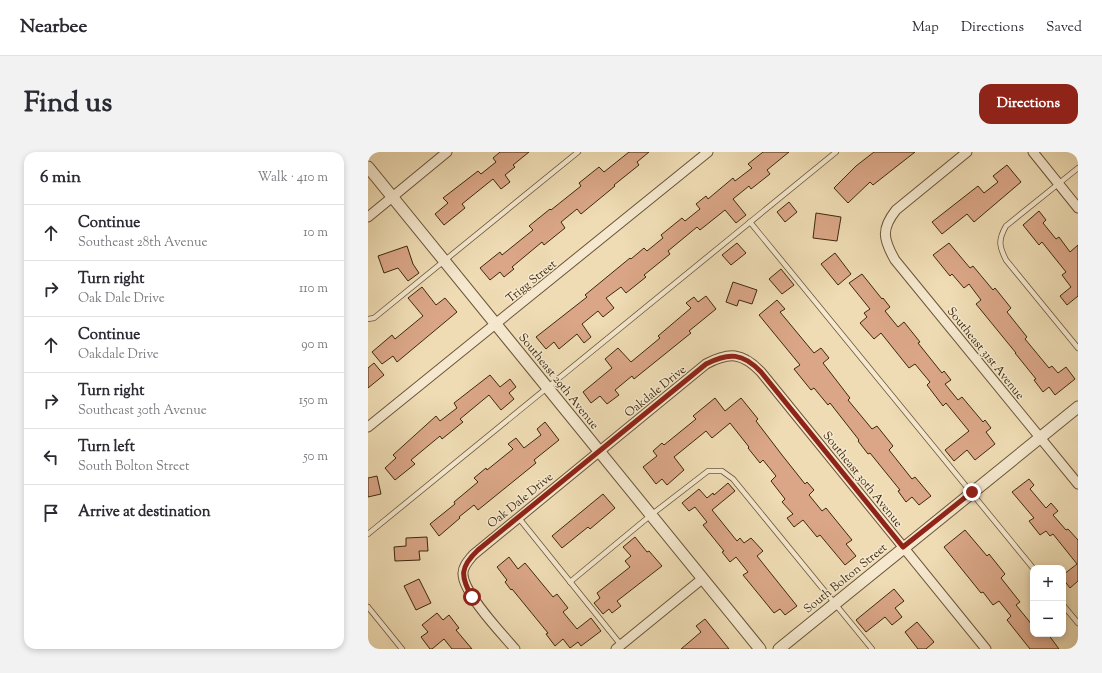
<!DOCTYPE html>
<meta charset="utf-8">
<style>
body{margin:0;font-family:"Sorts Mill Goudy",serif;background:#f2f2f3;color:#2b2b33}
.controls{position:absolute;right:12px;bottom:12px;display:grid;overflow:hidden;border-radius:8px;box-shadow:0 2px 6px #0003}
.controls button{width:36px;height:36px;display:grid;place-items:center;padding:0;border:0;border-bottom:1px solid #e1e1e2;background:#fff;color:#2b2b33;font:20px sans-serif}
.stop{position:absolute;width:12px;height:12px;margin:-9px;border:3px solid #8f2418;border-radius:50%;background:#fff}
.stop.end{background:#8f2418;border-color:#fff;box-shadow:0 1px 4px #0008}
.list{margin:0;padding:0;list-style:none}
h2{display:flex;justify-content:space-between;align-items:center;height:52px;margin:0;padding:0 16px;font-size:17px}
h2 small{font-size:13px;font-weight:400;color:#7c7c81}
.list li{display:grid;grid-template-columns:26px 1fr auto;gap:12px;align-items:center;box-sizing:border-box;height:56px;padding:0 16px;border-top:1px solid #e1e1e2}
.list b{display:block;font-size:15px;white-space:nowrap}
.list p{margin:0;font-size:13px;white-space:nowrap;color:#7c7c81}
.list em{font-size:13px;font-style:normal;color:#7c7c81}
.icon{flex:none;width:22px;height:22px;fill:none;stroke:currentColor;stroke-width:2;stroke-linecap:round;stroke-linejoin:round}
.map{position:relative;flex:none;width:710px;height:497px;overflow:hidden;border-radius:12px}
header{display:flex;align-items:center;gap:24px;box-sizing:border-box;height:56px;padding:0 20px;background:#fff;border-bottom:1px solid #e1e1e2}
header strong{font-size:19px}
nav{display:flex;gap:22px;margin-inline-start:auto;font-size:14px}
.intro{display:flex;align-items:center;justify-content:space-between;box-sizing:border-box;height:96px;padding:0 24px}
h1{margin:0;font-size:28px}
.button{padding:10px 18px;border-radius:12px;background:#8f2418;color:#fff;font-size:14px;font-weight:700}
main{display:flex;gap:24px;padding:0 24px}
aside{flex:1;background:#fff;border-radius:12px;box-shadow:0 2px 6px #0003}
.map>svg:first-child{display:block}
.building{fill:#daa687;stroke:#3d290f}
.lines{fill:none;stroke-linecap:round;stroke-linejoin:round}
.service-casing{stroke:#6a5638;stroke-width:6}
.minor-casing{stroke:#6a5638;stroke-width:11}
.tertiary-casing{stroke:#6a5638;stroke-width:13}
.service{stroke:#f5e8ce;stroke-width:4.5}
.minor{stroke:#f5e8ce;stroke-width:9}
.tertiary{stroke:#f5e8ce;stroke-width:11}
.route{stroke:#8f2418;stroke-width:5}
.labels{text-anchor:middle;stroke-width:3;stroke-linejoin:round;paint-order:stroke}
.street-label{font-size:12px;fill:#3d290f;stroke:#f5e8ce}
</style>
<header>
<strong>Nearbee</strong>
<nav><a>Map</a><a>Directions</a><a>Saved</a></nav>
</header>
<div class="intro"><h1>Find us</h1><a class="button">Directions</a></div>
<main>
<aside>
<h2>6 min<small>Walk · 410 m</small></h2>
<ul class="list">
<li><svg class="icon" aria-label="ahead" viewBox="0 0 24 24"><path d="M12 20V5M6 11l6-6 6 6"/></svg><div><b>Continue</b><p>Southeast 28th Avenue</p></div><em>10 m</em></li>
<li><svg class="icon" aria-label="right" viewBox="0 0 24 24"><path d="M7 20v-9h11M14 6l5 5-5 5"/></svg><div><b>Turn right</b><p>Oak Dale Drive</p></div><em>110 m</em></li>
<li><svg class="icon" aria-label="ahead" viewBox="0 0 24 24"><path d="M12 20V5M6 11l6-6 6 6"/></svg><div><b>Continue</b><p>Oakdale Drive</p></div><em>90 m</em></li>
<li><svg class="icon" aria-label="right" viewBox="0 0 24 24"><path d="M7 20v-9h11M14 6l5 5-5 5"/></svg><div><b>Turn right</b><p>Southeast 30th Avenue</p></div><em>150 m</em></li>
<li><svg class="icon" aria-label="left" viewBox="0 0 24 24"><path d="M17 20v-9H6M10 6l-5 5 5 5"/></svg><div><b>Turn left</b><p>South Bolton Street</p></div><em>50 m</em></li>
<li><svg class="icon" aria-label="arrive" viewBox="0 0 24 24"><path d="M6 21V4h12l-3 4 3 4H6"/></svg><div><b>Arrive at destination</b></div></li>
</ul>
</aside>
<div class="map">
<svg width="710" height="497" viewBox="0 0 710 497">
<rect width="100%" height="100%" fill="#efdcb4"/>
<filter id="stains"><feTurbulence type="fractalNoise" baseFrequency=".005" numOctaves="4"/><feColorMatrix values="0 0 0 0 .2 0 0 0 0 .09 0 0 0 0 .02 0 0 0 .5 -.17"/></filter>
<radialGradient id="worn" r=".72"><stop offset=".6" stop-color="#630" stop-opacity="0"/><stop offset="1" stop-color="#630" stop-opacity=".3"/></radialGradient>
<g class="building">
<polygon points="132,0 161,0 145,13 147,15 137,23 142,30 133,37 125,27 94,52 97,56 76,73 67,62 80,51 75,46 110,19 113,22 128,10 125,6"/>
<polygon points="261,0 281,0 269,10 271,13 246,33 247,34 213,62 209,57 193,70 197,76 176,93 174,90 144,115 146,117 136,125 132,120 122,128 112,116 132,100 134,103 165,78 161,74 182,57 183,58 213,34 211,31 231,15 236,20"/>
<polygon points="395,0 421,0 399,18 402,22 383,37 381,34 365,47 378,63 368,71 357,58 332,78 329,75 300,99 302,102 276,123 278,125 258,141 253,135 238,146 246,156 235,165 230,159 214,172 223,185 216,191 209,182 191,197 186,190 178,197 168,185 219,145 217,143 262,106 263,107 276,96 279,99 295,86 293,83 314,66 317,69 332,57 328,52 338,44 340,47 365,26 367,29 384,16 380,12"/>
<polygon points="506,0 547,0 505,33 502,30 480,51 466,36 488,14"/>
<polygon points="639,13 653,30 606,70 599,62 574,82 564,70 610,34 616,41 630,30 625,24"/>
<polygon points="421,50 429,60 417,70 409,60"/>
<polygon points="671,59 678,68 675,71 688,87 691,85 702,100 710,93 710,144 699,153 692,144 703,135 694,123 698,120 674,90 671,93 655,73"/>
<polygon points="448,61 473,65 469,89 445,86"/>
<polygon points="369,91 378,101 363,113 354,103"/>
<polygon points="581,91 602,116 605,114 625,138 627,136 643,156 639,160 659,185 657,187 681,216 684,214 690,221 698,215 707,227 687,243 681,235 675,240 666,228 668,227 647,201 648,201 608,152 613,148 601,132 596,136 584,122 582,124 565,103"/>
<polygon points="39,94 45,112 51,121 40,129 30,116 16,121 10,104"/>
<polygon points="467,101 483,122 470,133 453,112"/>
<polygon points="413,117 426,133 414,142 401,127"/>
<polygon points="494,122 514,147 515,146 522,155 517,159 530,175 536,170 552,190 550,191 574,221 576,219 583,228 577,232 590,248 594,245 615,270 617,268 623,276 618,280 627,292 607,308 599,298 586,309 577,298 601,279 578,251 575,254 559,233 562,230 547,212 541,216 513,181 506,187 492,171 499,165 496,161 502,157 481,131"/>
<polygon points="365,130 389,138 384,152 371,148 369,154 358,150"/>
<polygon points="54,135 68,153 77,146 89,160 29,210 25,204 14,212 4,200 24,183 27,187 55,164 40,146"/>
<polygon points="338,144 348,157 321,179 323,181 266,227 264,224 247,238 251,243 239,252 232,244 223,251 215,240 244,216 237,207 250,196 263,210 292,186 290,184 323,156 318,151 326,145 330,150"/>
<polygon points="409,148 417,157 412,160 446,201 453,196 461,206 455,211 482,246 480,248 504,277 509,274 525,294 521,298 544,327 547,325 563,344 551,353 544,345 538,350 530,339 532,338 502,301 500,302 490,289 491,288 462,251 460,253 446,236 443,238 426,217 432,213 391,163"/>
<polygon points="6,211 16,223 0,236 0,216"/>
<polygon points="122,223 132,235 142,227 148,235 141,241 146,247 133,258 121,243 92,267 95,270 74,287 72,284 43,308 47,312 27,328 17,316 28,306 25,303 68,264 72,269 89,256 86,251"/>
<polygon points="347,246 357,259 373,246 390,267 388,269 414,303 437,332 439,330 446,338 441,343 454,359 458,356 484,388 478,392 488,404 477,413 452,383 449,385 435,368 426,375 419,366 425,362 414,350 417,347 403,329 408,324 395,308 392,311 380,296 381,295 362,271 344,286 338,279 306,305 316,318 299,333 294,327 288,332 275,315 289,304 285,299 294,291 296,293 328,267 325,264"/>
<polygon points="177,270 191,288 166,308 168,311 110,358 106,353 91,365 92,366 71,384 62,372 87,352 86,350 110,330 106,326 118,316 119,318 145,297 140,292 148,286 156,296 173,283 169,277"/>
<polygon points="9,324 13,342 0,345 0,326"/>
<polygon points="661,327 666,333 662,337 678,356 683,351 690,359 685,363 698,378 700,377 710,388 710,429 702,436 695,427 695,423 709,412 685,382 682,384 678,379 672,383 661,369 666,366 644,340"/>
<polygon points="360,331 367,339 344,358 369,389 372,386 376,391 383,386 395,399 389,404 429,454 417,463 412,457 406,461 375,423 380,420 368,405 362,410 354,400 356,399 335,373 339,370 327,355 321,359 314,351 331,337 339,346 345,341 346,343"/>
<polygon points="235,342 247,356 222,377 220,375 194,396 184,384"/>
<polygon points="597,378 619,404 621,402 637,422 633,426 652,450 648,453 665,474 665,482 680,482 691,497 662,497 639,468 643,464 631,449 625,453 615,440 613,441 576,395"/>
<polygon points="59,385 60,399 51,399 52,408 27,409 26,395 38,394 38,386"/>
<polygon points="267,385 279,400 281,399 294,414 249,449 253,454 244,461 241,457 235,462 226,451 232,446 229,441 262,415 257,409 263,404 255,395"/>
<polygon points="141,405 150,417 157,411 185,445 189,442 200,456 195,460 209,477 223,466 233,479 213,494 210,490 202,496 195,487 187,494 178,482 180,481 144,437 143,438 137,430 139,428 129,415"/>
<polygon points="51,427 63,451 48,458 36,434"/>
<polygon points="526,437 536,449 527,456 534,465 524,473 517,465 498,480 488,468"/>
<polygon points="69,461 75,468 81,463 91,476 88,478 104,497 84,497 76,487 64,497 62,497 53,485 60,480 54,473"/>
<polygon points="337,467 361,497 313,497 333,480 328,474"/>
<polygon points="549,470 566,490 558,497 550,497 537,480"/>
</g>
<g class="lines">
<defs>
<g id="service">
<path d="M710,16L638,74C630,88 631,94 638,108L710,196"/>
<polyline points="382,70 665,416"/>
<polyline points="0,167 6,166 210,0"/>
<polyline points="150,365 253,493"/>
<polyline points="0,382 468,0"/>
<polyline points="202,430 283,363 340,319 354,319 365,327 504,497"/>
<polyline points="695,453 710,471"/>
<polyline points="0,455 34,497"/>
</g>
<g id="minor">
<path d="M599,0L528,58C513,77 515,87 527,108L710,332"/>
<polyline points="665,0 710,56"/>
<polyline points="0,65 79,0"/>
<polyline points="0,275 340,0"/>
<path d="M147,497C134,482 94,440 95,421C95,414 101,408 105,403L338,212C361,200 374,200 393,220L618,497"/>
<polyline points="248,497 334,427"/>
</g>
<g id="tertiary">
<polyline points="0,15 392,497"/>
<polyline points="411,497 710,255"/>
</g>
</defs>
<use href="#service" class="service-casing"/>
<use href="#minor" class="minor-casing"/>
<use href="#tertiary" class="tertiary-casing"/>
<use href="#service" class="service"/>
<use href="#minor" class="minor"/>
<use href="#tertiary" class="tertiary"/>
</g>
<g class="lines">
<path class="route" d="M104,445C92,424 92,415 110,398L338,212C361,200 375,201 393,220L535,395L604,340"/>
</g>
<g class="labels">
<g class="street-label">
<text transform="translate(163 129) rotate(-39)" y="4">Trigg Street</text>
<text transform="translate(618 201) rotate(51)" y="4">Southeast 31st Avenue</text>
<text transform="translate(191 229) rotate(51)" y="4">Southeast 29th Avenue</text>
<text transform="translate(287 239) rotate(-39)" y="4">Oakdale Drive</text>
<text transform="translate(495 327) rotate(51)" y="4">Southeast 30th Avenue</text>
<text transform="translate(152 348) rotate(-39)" y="4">Oak Dale Drive</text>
<text transform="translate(477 426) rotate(-39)" y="4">South Bolton Street</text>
</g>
</g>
<rect width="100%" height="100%" filter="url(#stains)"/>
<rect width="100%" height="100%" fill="url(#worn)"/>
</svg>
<div class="controls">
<button>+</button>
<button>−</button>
</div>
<div class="stop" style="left:104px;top:445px"></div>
<div class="stop end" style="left:604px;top:340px"></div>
</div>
</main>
